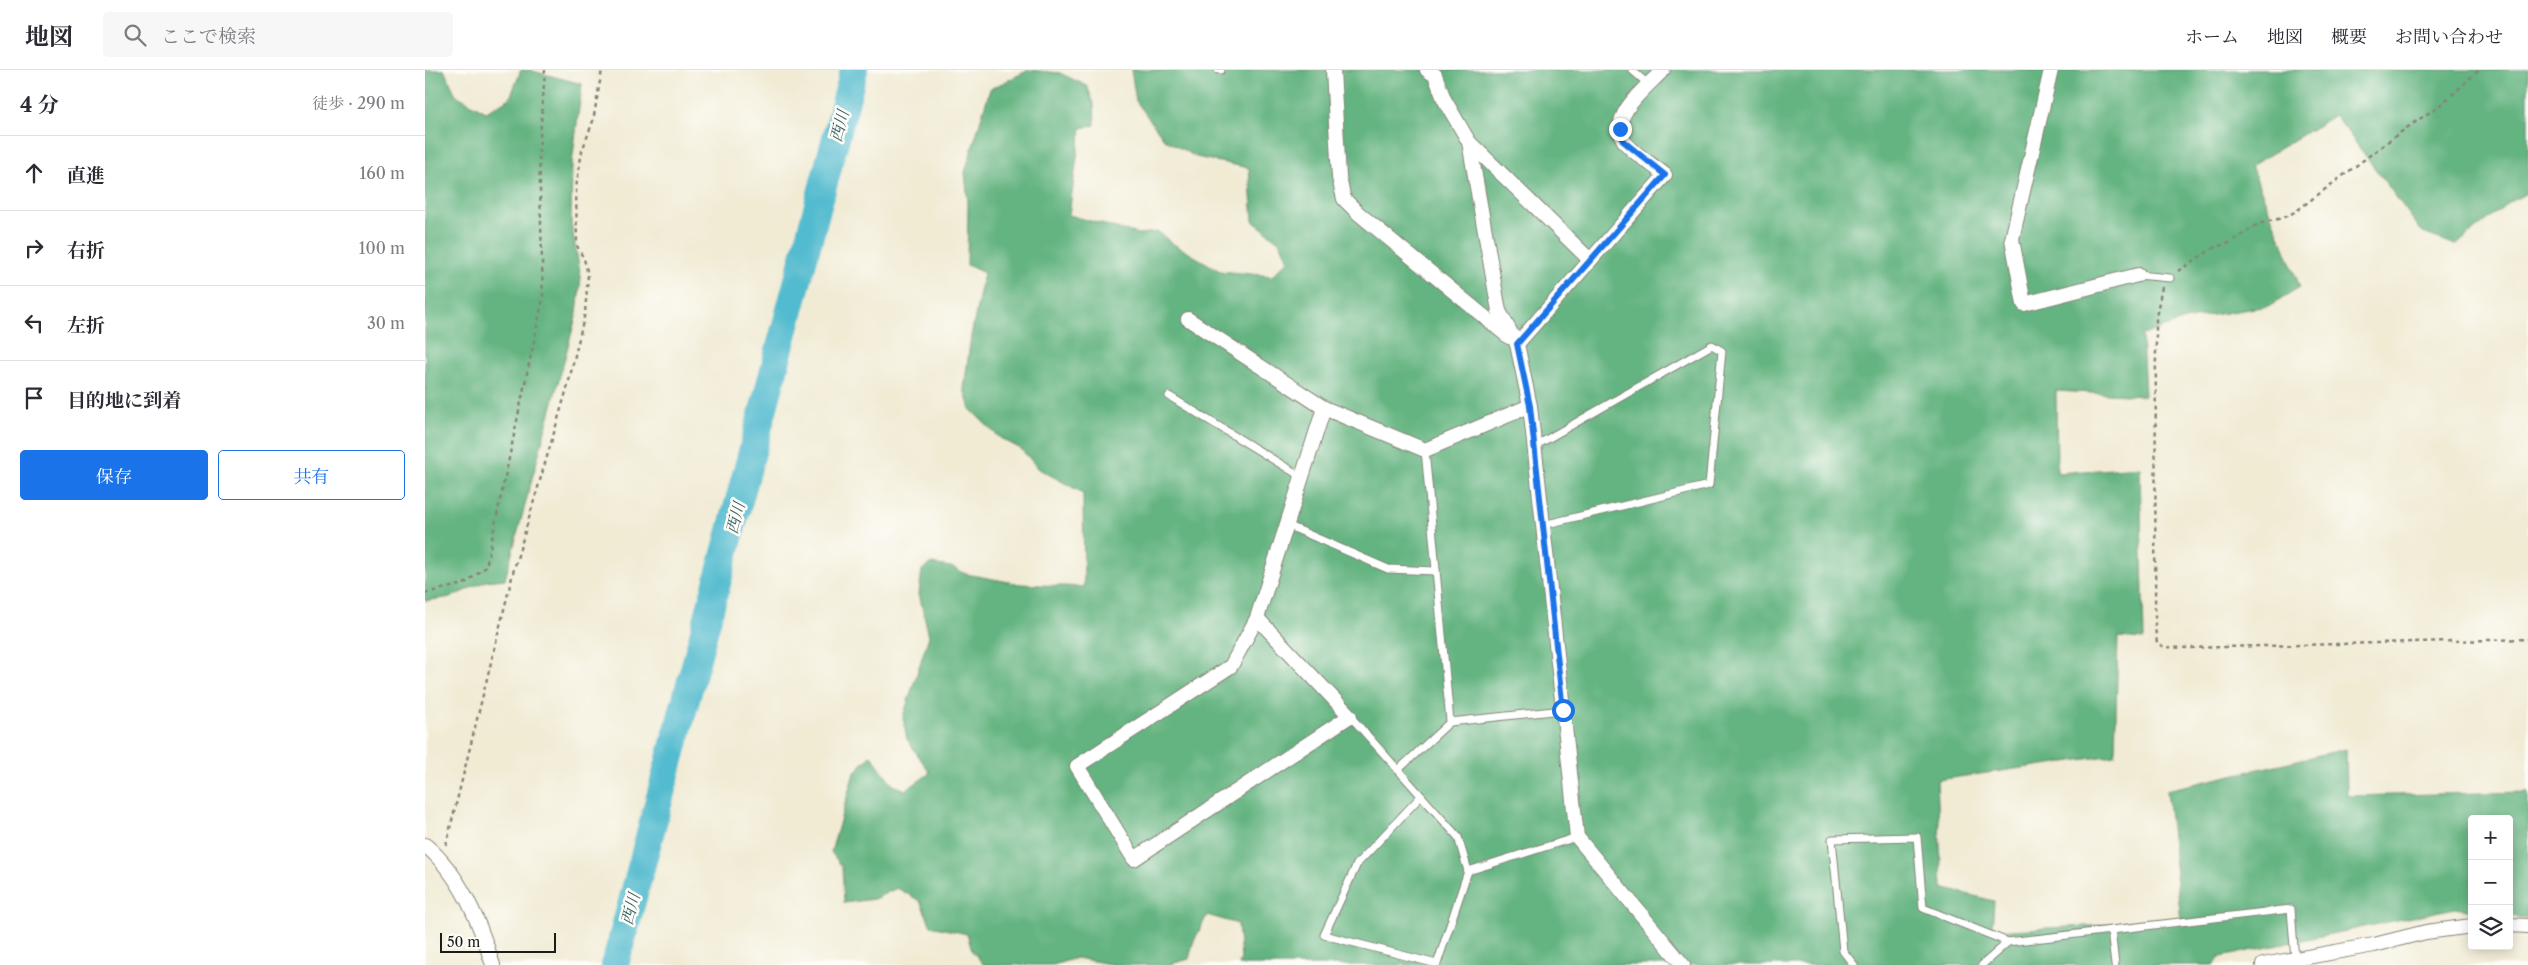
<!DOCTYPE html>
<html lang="ja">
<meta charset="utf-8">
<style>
body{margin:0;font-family:"Libre Caslon Text","Noto Serif JP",serif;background:#f7f7f7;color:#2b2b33}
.controls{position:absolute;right:15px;bottom:15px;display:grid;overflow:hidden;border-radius:5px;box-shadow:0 2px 12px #0003}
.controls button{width:45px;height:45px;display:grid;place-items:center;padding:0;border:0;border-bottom:1px solid #e1e1e2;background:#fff;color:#2b2b33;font:25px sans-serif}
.scale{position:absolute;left:15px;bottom:12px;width:116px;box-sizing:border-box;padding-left:5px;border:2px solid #1c1c1c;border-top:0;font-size:14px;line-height:18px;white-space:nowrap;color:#1c1c1c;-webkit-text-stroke:4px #fdfcf7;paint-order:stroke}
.stop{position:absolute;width:15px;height:15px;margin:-11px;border:4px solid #1a73e8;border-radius:50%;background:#fff}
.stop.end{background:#1a73e8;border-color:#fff;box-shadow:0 1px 5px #0008}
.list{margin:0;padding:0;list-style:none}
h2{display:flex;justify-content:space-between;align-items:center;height:65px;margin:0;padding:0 20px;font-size:21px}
h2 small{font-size:16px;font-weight:400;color:#7c7c81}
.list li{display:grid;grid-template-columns:32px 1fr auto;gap:15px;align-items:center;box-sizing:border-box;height:75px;padding:0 20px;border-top:1px solid #e1e1e2}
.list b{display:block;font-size:19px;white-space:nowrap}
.list em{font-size:16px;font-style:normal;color:#7c7c81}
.actions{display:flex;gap:10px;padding:15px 20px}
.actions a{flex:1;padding:11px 0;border:1px solid #1a73e8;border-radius:5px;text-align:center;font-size:18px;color:#1a73e8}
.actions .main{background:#1a73e8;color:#fff}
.icon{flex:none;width:28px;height:28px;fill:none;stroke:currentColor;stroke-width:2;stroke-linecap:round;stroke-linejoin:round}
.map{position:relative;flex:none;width:2103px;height:895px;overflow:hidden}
header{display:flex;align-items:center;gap:30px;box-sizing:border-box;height:70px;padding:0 25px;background:#fff;border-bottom:1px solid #e1e1e2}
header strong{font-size:24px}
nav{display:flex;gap:28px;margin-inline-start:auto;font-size:18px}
.search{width:350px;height:45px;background:#f7f7f7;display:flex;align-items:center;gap:12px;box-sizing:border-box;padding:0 18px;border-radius:5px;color:#7c7c81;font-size:19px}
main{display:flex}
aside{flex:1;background:#fff}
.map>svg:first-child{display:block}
.forest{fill:#63b480;stroke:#40684e}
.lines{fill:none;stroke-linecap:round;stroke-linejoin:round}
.river{stroke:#52bbcf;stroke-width:28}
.lane-casing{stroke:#868478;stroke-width:9}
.street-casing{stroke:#868478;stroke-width:16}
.path{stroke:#868478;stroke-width:2.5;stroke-dasharray:4 4;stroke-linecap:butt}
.lane{stroke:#fff;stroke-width:7}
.street{stroke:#fff;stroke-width:14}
.route{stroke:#1a73e8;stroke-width:6}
.labels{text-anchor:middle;stroke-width:5;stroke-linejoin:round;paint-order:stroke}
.water-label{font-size:16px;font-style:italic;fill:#325c64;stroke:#fdfcf7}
</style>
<header>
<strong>地図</strong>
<div class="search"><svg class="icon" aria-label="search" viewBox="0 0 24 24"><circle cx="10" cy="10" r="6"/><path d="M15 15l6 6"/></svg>ここで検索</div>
<nav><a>ホーム</a><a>地図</a><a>概要</a><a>お問い合わせ</a></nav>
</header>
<main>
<aside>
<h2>4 分<small>徒歩 · 290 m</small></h2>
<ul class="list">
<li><svg class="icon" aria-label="ahead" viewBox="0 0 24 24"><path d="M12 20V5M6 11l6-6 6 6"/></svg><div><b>直進</b></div><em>160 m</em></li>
<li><svg class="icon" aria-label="right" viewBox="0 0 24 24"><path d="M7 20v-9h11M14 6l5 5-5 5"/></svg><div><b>右折</b></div><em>100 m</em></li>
<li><svg class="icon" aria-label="left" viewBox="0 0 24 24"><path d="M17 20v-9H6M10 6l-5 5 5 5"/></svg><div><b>左折</b></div><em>30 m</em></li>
<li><svg class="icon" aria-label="arrive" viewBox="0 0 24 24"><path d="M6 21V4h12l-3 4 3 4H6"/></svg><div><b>目的地に到着</b></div></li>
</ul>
<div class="actions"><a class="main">保存</a><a>共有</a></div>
</aside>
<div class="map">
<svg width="2103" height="895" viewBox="0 0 2103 895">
<rect width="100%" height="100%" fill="#fdfcf7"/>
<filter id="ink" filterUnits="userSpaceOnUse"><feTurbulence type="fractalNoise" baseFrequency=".02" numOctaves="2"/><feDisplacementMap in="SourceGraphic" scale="10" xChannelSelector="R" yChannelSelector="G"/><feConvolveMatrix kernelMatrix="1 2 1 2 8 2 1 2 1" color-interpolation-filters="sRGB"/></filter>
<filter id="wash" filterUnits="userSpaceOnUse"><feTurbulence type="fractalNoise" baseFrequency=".0096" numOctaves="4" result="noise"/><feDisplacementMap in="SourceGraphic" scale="20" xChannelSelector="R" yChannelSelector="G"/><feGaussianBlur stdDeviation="1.12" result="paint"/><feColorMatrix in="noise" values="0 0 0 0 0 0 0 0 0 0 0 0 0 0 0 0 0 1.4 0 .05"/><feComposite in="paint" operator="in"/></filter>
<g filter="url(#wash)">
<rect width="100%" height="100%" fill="#f1ebd4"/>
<g class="forest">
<polygon points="0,0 19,0 31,25 61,42 85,28 96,0 104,0 157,14 147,93 146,153 156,207 152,243 80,509 61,511 26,527 0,531"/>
<polygon points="604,0 635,3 662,16 669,34 670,55 656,58 644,145 713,164 734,162 745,172 795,201 847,206 863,190 855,172 828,151 824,98 771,87 739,69 711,31 706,0 2103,0 2103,122 2084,133 2031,175 1998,163 1910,45 1826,96 1875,217 1843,236 1763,249 1717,265 1720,326 1631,321 1632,403 1715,397 1719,569 1693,567 1690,685 1512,710 1517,818 1569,831 1567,861 1756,851 1742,720 1921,679 1922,726 2103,722 2103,848 2084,846 2084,749 2047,749 2047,841 2030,838 1796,887 1788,895 814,895 816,888 813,854 782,845 768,873 764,889 743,895 691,895 651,888 628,895 559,895 547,881 542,864 506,856 495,831 472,818 449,829 419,833 417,797 406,782 429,703 446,685 468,715 481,720 505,703 482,669 478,647 504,566 494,524 497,500 505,494 526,497 541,504 595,514 659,517 658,423 614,399 596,379 575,368 545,339 539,319 546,266 559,203 542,195 543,133 540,102 565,19"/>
</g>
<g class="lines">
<polyline class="river" points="190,895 429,0"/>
</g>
</g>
<g filter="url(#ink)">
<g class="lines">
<defs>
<g id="lane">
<polyline points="793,0 796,0"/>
<polyline points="1207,0 1224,15"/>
<polyline points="1713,205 1745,208"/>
<polyline points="744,326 877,407"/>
<polyline points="1110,376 1287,275 1297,281 1284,415 1118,455"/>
<polyline points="1000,380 1025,652"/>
<polyline points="862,455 963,499 1011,501"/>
<polyline points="925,646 1033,767 1043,801 1152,767"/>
<polyline points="973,700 1025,652 1138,640"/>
<polyline points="996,726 932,794 899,865 1012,894 1043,801"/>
<polyline points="1686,860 1690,895"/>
<polyline points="1429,895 1418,881 1407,769 1492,767 1498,838 1583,872 1866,839 1870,890"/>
<polyline points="1557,895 1583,872"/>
</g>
<g id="street">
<polyline points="908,0 914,108 919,129 933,143 1084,267"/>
<polyline points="1002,0 1010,5 1019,29 1044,72 1074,241 1092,274 1105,336 1152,767 1258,895"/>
<polyline points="1626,0 1587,169 1599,234 1713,205"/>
<polyline points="1044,72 1165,190"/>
<polyline points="763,249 899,338 1000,380 1105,336"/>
<path d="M1092,274L1240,105C1230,96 1203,80 1198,69C1185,44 1222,17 1238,0"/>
<polyline points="832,548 925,646 709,789 652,696 806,596 832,548 899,338"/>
<path d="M0,775C36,805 54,851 68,895"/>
<polyline points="2084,855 2103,856"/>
<polyline points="1838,895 1949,875 2001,862 2047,856"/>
</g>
</defs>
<use href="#lane" class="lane-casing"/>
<use href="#street" class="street-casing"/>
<g class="path">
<polyline points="1753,201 1790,177 1805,173 1833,154 1857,148 1870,142 1973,64 2018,33 2054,0"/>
<polyline points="1737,217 1731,247 1730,557 1732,573 1739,577 1762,578 2103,569"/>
<polyline points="0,523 39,514 61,497 118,228 114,80 120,0"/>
<polyline points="21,775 89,499 143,315 160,243 163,205 159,189 152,176 151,118 157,81 168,51 177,0"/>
</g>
<use href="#lane" class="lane"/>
<use href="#street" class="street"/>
</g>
</g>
<g class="lines" filter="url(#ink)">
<polyline class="route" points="1138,640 1105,336 1092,274 1240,105 1198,71 1195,59"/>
</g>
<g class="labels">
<g class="water-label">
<text transform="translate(414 56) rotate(-75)" y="6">西川</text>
<text transform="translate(310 448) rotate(-75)" y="6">西川</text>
<text transform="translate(205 839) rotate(-75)" y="6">西川</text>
</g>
</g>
</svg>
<div class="controls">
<button>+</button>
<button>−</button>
<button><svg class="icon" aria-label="layers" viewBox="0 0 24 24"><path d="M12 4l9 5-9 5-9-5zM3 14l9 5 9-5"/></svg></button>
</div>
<div class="scale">50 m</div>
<div class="stop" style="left:1138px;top:640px"></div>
<div class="stop end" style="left:1195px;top:59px"></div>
</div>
</main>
